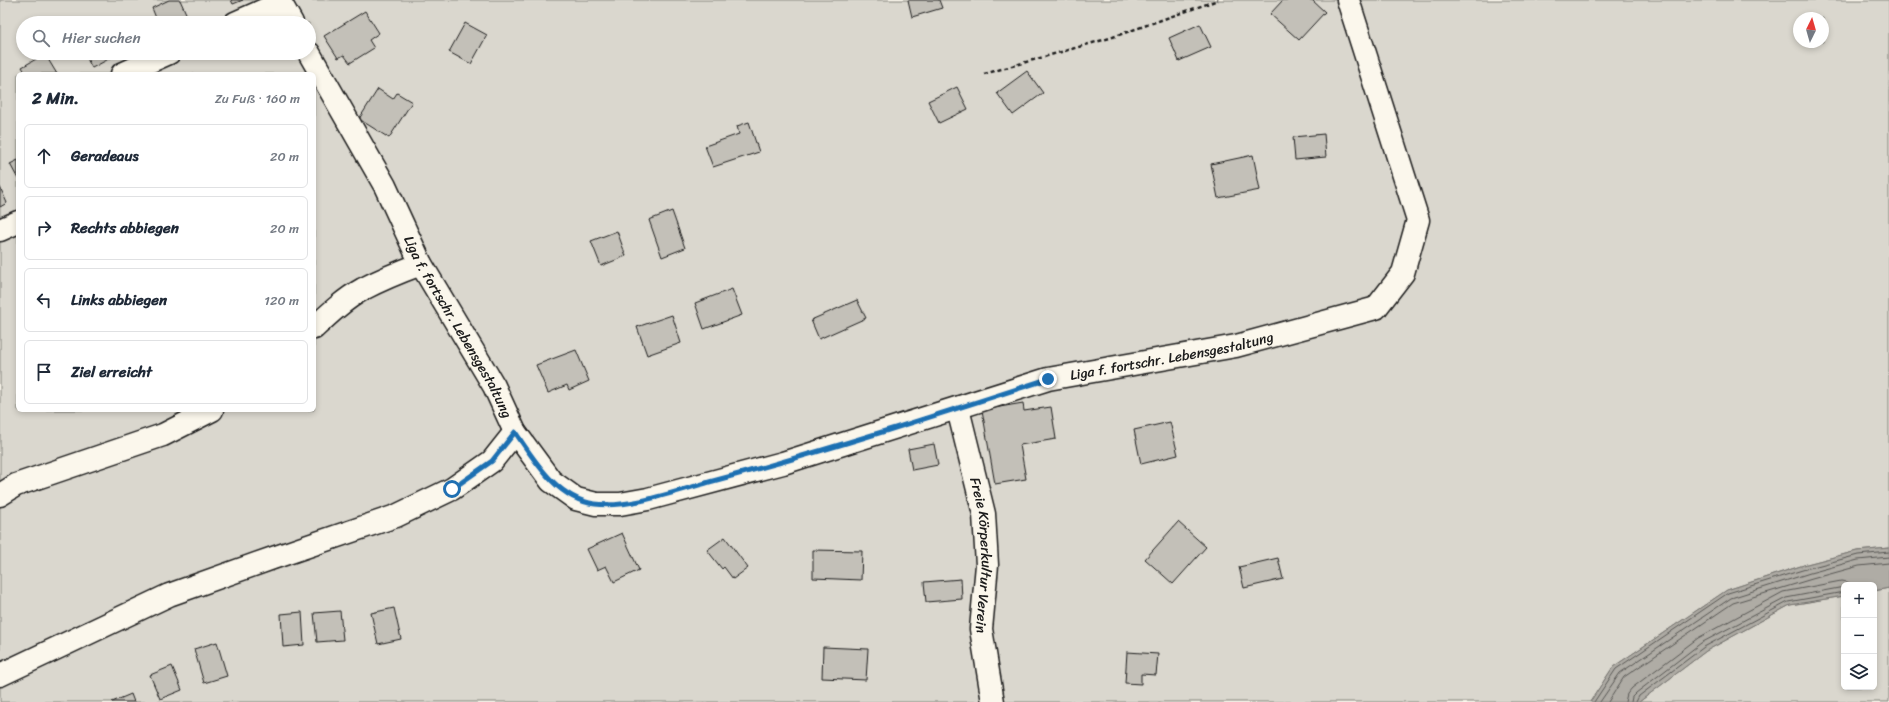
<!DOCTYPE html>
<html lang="de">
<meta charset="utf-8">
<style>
body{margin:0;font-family:Sriracha,sans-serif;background:#f2f2f3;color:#1f2937}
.controls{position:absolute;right:12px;bottom:12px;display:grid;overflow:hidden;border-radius:6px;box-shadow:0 2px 6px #0003}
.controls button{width:36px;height:36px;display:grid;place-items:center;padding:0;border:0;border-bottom:1px solid #e0e1e3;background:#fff;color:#1f2937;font:20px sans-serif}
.compass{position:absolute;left:1793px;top:12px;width:36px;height:36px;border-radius:50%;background:#fff;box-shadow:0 2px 6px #0003;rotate:5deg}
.stop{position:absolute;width:12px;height:12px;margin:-9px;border:3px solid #1f6fb2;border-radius:50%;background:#fff}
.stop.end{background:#1f6fb2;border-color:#fff;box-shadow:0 1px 4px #0008}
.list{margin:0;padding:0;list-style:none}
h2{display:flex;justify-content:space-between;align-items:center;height:52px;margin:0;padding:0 16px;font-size:17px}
h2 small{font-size:13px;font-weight:400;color:#747a83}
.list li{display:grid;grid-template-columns:26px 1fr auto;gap:12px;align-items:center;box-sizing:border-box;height:64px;margin:0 8px 8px;padding:0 8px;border:1px solid #e0e1e3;border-radius:6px}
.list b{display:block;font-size:15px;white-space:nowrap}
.list em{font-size:13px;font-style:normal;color:#747a83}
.icon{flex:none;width:22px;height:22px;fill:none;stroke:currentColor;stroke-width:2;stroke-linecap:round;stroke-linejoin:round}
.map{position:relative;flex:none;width:1889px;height:702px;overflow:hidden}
.search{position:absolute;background:#fff;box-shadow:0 2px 6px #0003;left:16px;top:16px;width:300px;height:44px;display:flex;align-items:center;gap:10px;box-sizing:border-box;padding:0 14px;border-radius:22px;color:#747a83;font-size:15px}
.panel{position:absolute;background:#fff;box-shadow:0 2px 6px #0003;left:16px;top:72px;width:300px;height:340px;border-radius:6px}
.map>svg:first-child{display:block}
.green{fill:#dad7ce;stroke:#7b7a75;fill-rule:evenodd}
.water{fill:#afaca5;stroke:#74726e}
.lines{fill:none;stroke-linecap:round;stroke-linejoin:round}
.shore{stroke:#575653;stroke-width:1}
.building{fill:#c3c0b8;stroke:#1c1c1c}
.minor-casing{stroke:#1c1c1c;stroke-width:25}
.path{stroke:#1c1c1c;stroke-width:2.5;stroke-dasharray:4 3;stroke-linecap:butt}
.minor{stroke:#fbf7ec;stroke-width:22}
.route{stroke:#1f6fb2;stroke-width:5}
.labels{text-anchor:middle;stroke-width:4;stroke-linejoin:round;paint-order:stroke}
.street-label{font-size:14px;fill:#1c1c1c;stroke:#fbf7ec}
</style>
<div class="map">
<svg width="1889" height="702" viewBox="0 0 1889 702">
<rect width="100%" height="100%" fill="#fbf7ec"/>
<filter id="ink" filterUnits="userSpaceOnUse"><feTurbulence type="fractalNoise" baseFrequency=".025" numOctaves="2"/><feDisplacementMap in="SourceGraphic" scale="8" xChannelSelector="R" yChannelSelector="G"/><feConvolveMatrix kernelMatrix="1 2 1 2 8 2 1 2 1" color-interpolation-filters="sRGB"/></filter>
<g filter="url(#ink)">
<g class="green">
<path d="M0,0H1889V548L1857,551L1807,564L1727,590L1613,667L1590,702H0ZM1799,18H1823V42H1799ZM23,23H309V53H23ZM18,74H314V410H18Z"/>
<polygon points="1889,588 1889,702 1639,702 1706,651 1790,605 1844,596 1844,687 1874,687 1874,591"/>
</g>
<polygon class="water" points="1889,548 1889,588 1874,591 1874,585 1844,585 1844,596 1790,605 1706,651 1639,702 1590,702 1613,667 1727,590 1807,564 1857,551"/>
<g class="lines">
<g class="shore">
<polyline points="1594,702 1616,669 1728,593 1809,568 1858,555 1889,552"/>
<polyline points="1600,702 1620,673 1731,598 1810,573 1858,560 1889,557"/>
<polyline points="1608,702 1624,677 1733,603 1812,579 1859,566 1889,563"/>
<polyline points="1625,702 1627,694 1632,688 1698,638 1783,592 1841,581 1847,582 1853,585"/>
<polyline points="1631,702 1632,697 1636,693 1701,643 1786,598 1844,587"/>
<polyline points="1636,702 1639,696 1704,647 1788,602 1844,592"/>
</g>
</g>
<g class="building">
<polygon points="169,0 180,0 189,20 182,23 158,23 152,8"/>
<polygon points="231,0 243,0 233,4"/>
<polygon points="908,0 939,0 942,8 912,17"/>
<polygon points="1283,0 1312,0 1325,12 1299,40 1270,14"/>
<polygon points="365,11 379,33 369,40 374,48 350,63 344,55 338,58 324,36"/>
<polygon points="465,23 487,35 471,64 449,52"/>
<polygon points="1200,24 1211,47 1179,61 1169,38"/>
<polygon points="84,53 120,53 92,68"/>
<polygon points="45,54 57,74 26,74 22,67"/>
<polygon points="1027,71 1043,93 1013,115 997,93"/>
<polygon points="957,87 968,109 939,123 928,101"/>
<polygon points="378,89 393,99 397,93 412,102 389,138 359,119"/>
<polygon points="749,122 759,152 713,167 705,146 739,134 737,126"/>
<polygon points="1324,134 1326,157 1295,160 1293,137"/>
<polygon points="1253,155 1260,190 1218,198 1211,164"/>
<polygon points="18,160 18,179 10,164"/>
<polygon points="0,187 7,203 0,207"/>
<polygon points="672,211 685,248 662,257 649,220"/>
<polygon points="617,231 626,256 601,266 591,241"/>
<polygon points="732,289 742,315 704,329 695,303"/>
<polygon points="857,300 866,318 819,339 811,320"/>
<polygon points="672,315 681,343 647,355 637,327"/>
<polygon points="576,350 589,381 569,390 567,385 548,393 536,365"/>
<polygon points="1023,403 1024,411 1051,407 1056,439 1020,445 1026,479 995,484 982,410"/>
<polygon points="1170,422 1178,455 1141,464 1134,430"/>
<polygon points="934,444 938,465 912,470 908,449"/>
<polygon points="1178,522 1206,547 1173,584 1145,559"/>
<polygon points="622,533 639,570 614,582 606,566 597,570 587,549"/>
<polygon points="725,537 748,568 733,579 724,567 722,569 707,550"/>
<polygon points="813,550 862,551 861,580 813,578"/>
<polygon points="1278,558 1283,579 1244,588 1239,567"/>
<polygon points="961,579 962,599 926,602 924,582"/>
<polygon points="394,608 401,639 378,644 371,613"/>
<polygon points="340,611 343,640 317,642 314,613"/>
<polygon points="302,612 304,645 283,647 281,614"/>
<polygon points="217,642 227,676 204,683 194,649"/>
<polygon points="823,647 868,649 866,680 822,678"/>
<polygon points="1127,652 1158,654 1156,675 1141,674 1141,684 1125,683"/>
<polygon points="172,666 182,690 160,699 150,675"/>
<polygon points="131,694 134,702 112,702"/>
</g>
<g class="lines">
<defs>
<g id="minor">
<polyline points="279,0 292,23"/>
<polyline points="235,23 280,3"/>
<path id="s1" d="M309,53L385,186L421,264L494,386L515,432L551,481L576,499L596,504H620L648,499L783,463L1048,379L1236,346L1376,308L1403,273L1418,220L1348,0"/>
<polyline points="122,74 169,53"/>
<polyline points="0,230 18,222"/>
<path d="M314,328C329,314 345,299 363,289C382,279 402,271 421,264"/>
<path id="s2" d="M958,409L984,514L987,565L981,629L993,702"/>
<polyline points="0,495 16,485 163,435 212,410"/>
<polyline points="0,675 169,595 273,558 396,516 452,489 492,461 515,432"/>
</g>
</defs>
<use href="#minor" class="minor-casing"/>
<polyline class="path" points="984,74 1110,38 1218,0"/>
<use href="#minor" class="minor"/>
</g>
</g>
<g class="lines" filter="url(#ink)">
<path class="route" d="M452,489L492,461L515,432C535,461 557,499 595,504C629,509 680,490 713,481C826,451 937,415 1048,379"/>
</g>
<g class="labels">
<g class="street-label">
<text dy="5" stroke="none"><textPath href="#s1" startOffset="312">Liga f. fortschr. Lebensgestaltung</textPath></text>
<text dy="5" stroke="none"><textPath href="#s1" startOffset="1140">Liga f. fortschr. Lebensgestaltung</textPath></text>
<text dy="5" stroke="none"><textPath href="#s2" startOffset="149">Freie Körperkultur Verein</textPath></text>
</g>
</g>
</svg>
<div class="controls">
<button>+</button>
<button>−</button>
<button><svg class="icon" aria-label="layers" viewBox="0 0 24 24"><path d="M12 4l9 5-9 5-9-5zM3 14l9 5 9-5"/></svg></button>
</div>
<svg class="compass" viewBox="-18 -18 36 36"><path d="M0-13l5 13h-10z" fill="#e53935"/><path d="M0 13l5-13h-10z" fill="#747a83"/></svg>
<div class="stop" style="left:452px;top:489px"></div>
<div class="stop end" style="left:1048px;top:379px"></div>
<div class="search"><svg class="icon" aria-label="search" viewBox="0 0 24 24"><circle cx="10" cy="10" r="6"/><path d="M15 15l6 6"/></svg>Hier suchen</div>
<section class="panel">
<h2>2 Min.<small>Zu Fuß · 160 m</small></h2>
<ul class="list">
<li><svg class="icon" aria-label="ahead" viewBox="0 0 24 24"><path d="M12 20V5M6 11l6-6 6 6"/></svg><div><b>Geradeaus</b></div><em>20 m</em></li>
<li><svg class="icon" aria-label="right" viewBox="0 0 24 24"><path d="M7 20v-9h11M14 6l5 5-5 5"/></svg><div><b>Rechts abbiegen</b></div><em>20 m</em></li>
<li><svg class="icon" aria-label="left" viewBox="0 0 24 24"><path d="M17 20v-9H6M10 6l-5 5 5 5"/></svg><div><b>Links abbiegen</b></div><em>120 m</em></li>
<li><svg class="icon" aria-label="arrive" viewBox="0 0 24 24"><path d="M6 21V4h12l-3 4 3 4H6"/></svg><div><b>Ziel erreicht</b></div></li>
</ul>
</section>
</div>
